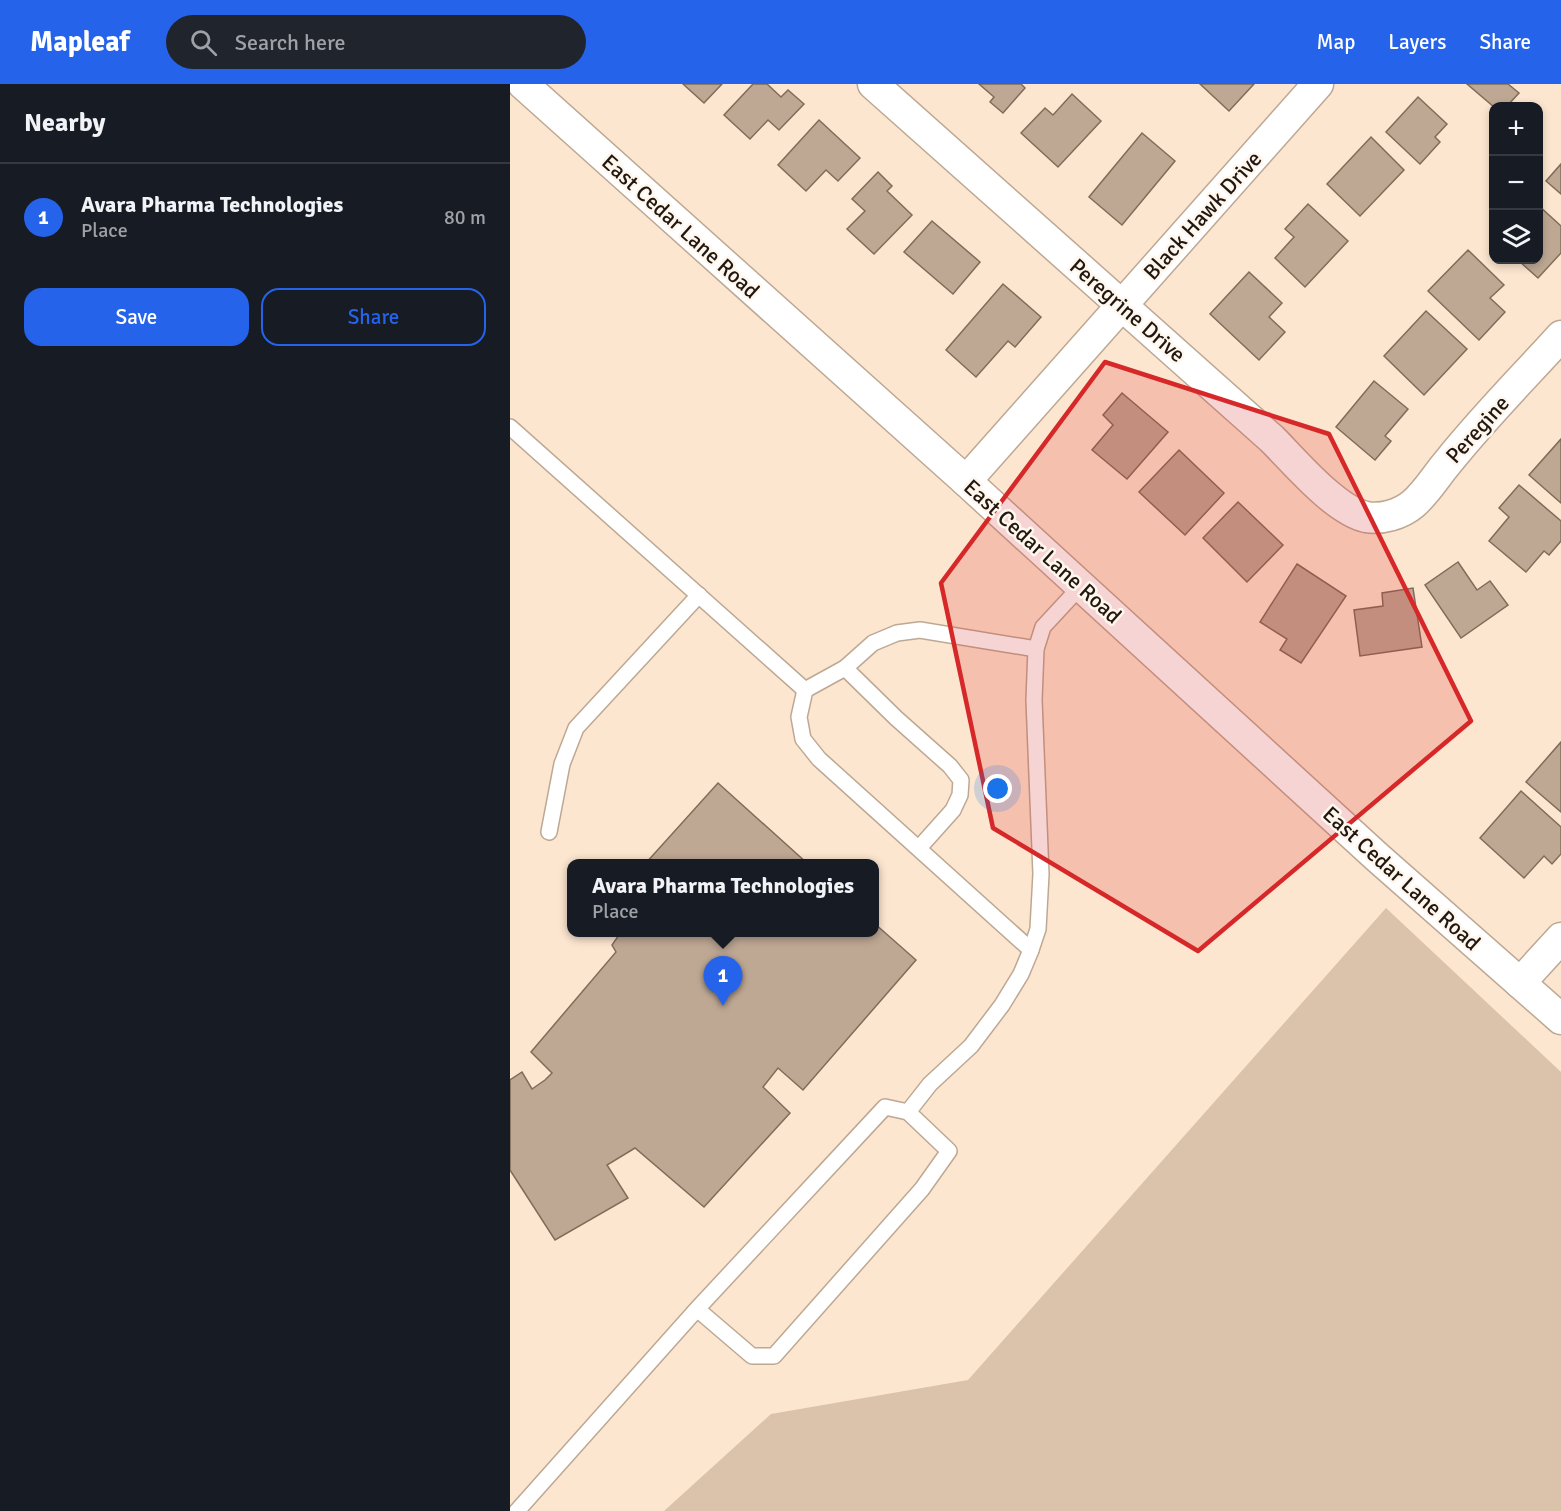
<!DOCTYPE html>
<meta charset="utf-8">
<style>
body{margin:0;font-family:Signika,sans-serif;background:#20242c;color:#f1f3f6}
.controls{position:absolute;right:18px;top:18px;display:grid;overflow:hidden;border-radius:12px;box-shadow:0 3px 9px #0003}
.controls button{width:54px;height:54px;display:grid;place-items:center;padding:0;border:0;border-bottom:2px solid #363941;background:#171b24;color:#f1f3f6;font:30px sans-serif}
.you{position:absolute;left:488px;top:705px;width:21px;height:21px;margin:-15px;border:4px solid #fff;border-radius:50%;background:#1a73e8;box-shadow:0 0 0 9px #1a73e833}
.badge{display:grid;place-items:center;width:39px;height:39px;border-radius:50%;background:#2563eb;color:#fff;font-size:20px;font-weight:700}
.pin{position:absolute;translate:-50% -50px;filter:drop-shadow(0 2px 3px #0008)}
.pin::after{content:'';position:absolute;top:32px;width:21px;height:18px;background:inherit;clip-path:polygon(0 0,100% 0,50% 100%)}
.popup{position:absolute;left:57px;top:775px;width:312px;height:78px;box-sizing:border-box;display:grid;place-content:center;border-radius:12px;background:#171b24;filter:drop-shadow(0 2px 4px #0005);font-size:20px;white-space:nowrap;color:#9ea1a6}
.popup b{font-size:22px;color:#f1f3f6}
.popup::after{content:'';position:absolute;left:50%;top:100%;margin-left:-12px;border:12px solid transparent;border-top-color:#171b24}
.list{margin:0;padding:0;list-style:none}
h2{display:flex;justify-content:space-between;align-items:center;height:78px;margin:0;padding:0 24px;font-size:26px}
h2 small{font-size:20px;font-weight:400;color:#9ea1a6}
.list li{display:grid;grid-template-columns:39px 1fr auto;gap:18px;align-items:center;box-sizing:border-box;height:108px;padding:0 24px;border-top:2px solid #363941}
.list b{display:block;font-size:22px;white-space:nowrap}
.list p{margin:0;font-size:20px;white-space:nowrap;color:#9ea1a6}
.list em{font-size:20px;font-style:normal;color:#9ea1a6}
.actions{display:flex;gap:12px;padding:18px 24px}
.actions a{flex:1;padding:14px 0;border:2px solid #2563eb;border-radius:18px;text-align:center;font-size:21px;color:#2563eb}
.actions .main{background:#2563eb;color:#fff}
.icon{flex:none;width:33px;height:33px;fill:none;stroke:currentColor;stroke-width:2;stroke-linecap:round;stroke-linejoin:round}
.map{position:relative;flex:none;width:1051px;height:1427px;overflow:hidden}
header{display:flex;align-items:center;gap:36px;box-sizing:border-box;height:84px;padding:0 30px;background:#2563eb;color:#fff}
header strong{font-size:28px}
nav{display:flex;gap:33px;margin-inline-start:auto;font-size:21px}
.search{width:420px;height:54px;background:#20242c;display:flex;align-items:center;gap:15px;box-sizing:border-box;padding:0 21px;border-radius:33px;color:#9ea1a6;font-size:22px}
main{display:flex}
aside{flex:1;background:#171b24}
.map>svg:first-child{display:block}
.green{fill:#dbc2aa}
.building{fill:#bea894;stroke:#816c5a;stroke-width:1.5}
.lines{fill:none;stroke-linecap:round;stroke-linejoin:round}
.lane-casing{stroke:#bda893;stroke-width:18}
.street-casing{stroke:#bda893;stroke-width:33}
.lane{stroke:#fff;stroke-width:15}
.street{stroke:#fff;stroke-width:30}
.marked{fill:#d62828;fill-opacity:0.2;stroke:#d62828;stroke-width:4.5;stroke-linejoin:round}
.labels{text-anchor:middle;stroke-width:5;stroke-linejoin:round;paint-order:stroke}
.street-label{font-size:22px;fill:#1f1710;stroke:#fff6ed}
</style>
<header>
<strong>Mapleaf</strong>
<div class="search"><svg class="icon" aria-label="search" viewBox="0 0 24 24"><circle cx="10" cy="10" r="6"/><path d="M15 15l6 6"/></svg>Search here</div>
<nav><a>Map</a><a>Layers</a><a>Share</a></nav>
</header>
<main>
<aside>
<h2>Nearby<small></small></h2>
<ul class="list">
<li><span class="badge">1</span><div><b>Avara Pharma Technologies</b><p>Place</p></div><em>80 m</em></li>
</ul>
<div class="actions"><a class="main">Save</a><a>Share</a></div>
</aside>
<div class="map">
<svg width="1051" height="1427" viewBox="0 0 1051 1427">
<rect width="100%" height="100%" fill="#fde6d0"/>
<polygon class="green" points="876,824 1051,988 1051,1427 154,1427 261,1330 458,1296"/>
<g class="building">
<polygon points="173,0 212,0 194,19"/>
<polygon points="243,0 257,0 271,13 278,6 294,20 269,46 258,36 240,55 214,31"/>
<polygon points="469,0 511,0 515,4 493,29 480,18 484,13"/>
<polygon points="690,0 744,0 719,27"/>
<polygon points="957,0 998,0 1009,9 997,22 984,23"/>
<polygon points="562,10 591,37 548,83 511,49 535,24 543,31"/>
<polygon points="908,13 937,40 925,53 930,58 910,80 876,48"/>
<polygon points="309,36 350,74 328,97 316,86 296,107 268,81"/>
<polygon points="632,49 665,77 612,141 579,113"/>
<polygon points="861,53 894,86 850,132 817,100"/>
<polygon points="1051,80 1051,110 1036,97"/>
<polygon points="368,88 382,102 377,107 402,131 364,170 337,145 355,127 342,115"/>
<polygon points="798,120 838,157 795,203 765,174 784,153 775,145"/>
<polygon points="1028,121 1051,142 1051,169 1028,194 1008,176 1028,176"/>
<polygon points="422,137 470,178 443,210 394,168"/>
<polygon points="958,166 994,201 980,214 995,228 969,256 918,207"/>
<polygon points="739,188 772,219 759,233 775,248 749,276 700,230"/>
<polygon points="493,200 531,233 505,263 498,257 466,293 436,266"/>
<polygon points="916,227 957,265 914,311 874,272"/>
<polygon points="864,297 898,325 875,352 881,357 865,376 826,343"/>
<polygon points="612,309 658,348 617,395 582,366 603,341 593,331"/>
<polygon points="1051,355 1051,419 1019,391"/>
<polygon points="669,366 714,409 675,451 629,408"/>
<polygon points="1009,401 1051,437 1051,457 1039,471 1034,467 1016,488 979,457 999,433 989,424"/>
<polygon points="728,418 773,461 737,498 693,454"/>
<polygon points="948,478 967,506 980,497 998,521 951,554 915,501"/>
<polygon points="787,480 836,512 791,579 770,566 777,555 750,538"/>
<polygon points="903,504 912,563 850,572 844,526 873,522 872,509"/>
<polygon points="1051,658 1051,728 1016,698"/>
<polygon points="208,699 298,780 135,780"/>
<polygon points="1011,707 1051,743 1051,770 1042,780 1034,772 1014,794 970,754"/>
<polygon points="364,839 406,876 293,1006 268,984 253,1003 280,1029 194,1123 125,1064 97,1081 118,1114 45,1156 0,1086 0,996 12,988 22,1005 35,996 42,989 21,968 106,868 102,861 111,848 364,848"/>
</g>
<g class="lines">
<defs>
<g id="lane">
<polyline points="0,343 295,606"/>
<polyline points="335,584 386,634 440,682 451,696 450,711 443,726 409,764"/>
<polyline points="39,748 52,680 66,644 189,511"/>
<polyline points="521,866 309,675 293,655 289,633 295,606 335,584 363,559 387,549 410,546 526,565"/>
<polyline points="398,1028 420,1000 461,962 492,921 511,890 521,866 528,845 531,790 524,616 526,565 533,543 571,502"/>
<polyline points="7,1427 187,1225 375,1023 398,1028 439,1067 412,1105 264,1272 242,1272 187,1225"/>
</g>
<g id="street">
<polyline points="13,0 456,397 867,773 1051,935"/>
<path d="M363,0L762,355C785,378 825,426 856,433C872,436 891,430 903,420C917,408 926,392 938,378C973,334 1013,294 1051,252"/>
<polyline points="456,397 808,0"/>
<polyline points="1010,899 1051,854"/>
</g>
</defs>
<use href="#lane" class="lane-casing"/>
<use href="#street" class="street-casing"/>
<use href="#lane" class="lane"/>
<use href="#street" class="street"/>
</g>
<path class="marked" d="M595,278L819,350L961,637L688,867L483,744L431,499Z"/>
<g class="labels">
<g class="street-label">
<text transform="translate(692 131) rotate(-48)" y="8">Black Hawk Drive</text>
<text transform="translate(171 142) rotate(42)" y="8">East Cedar Lane Road</text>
<text transform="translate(618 226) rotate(41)" y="8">Peregrine Drive</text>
<text transform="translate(967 345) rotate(-48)" y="8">Peregine</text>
<text transform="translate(533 467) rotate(42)" y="8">East Cedar Lane Road</text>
<text transform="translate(892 794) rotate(42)" y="8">East Cedar Lane Road</text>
</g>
</g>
</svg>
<div class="controls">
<button>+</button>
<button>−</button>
<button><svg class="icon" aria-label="layers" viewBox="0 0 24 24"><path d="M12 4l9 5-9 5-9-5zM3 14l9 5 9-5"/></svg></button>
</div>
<div class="you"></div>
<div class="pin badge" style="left:213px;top:922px">1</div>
<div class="popup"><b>Avara Pharma Technologies</b>Place</div>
</div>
</main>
